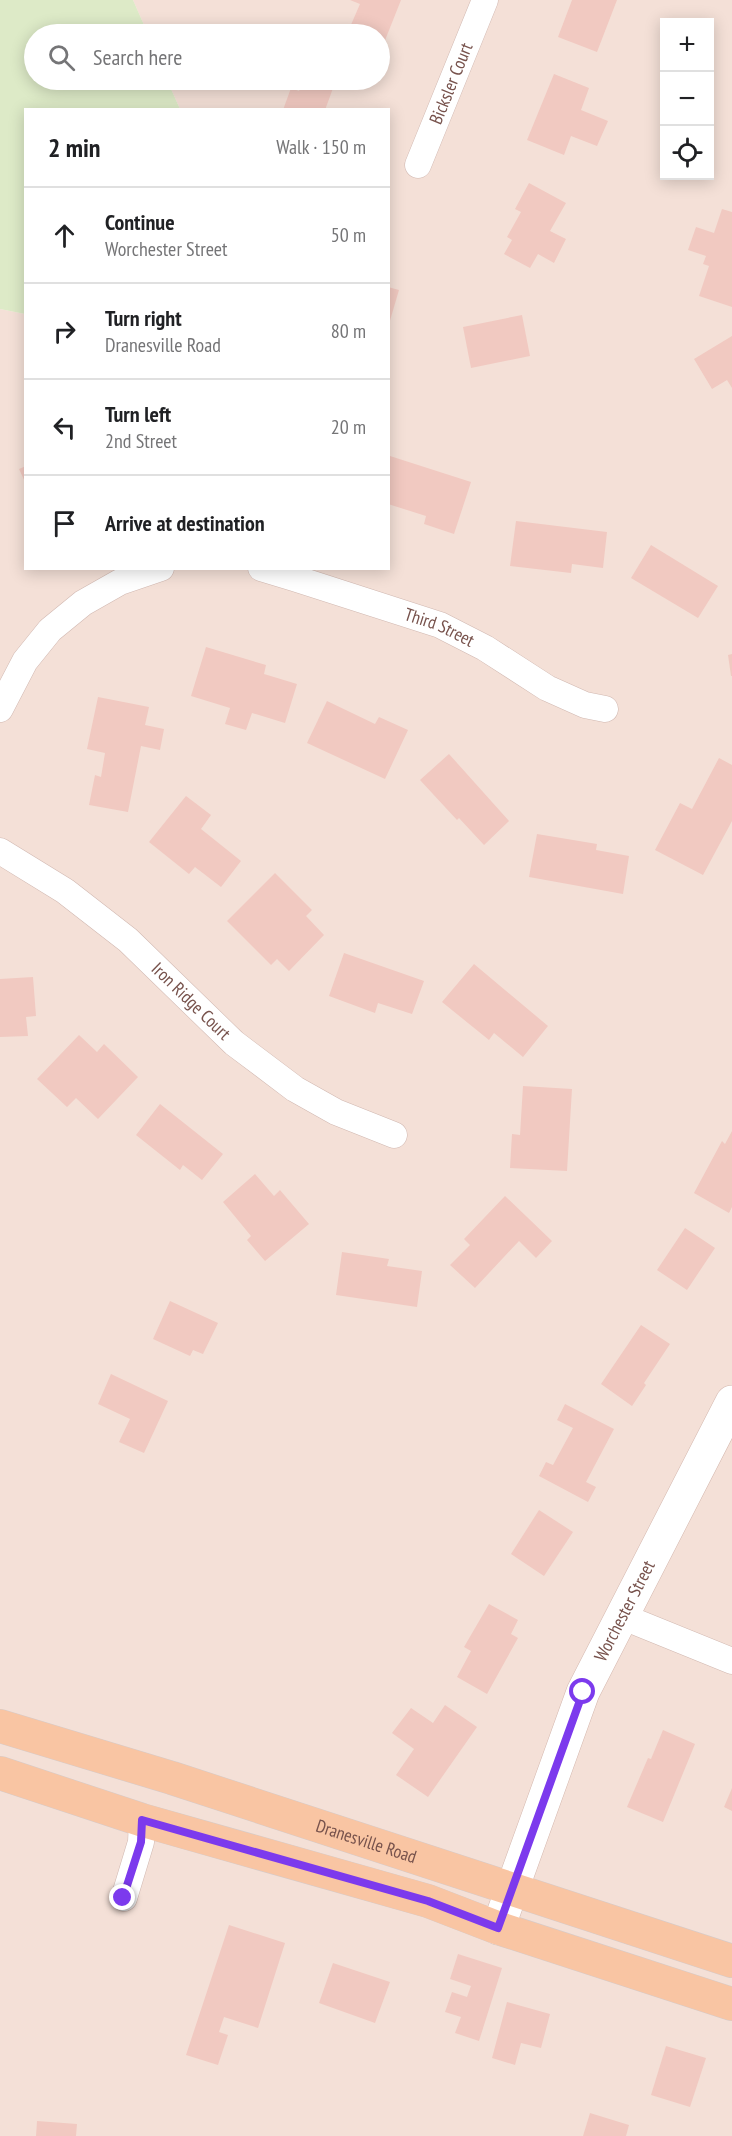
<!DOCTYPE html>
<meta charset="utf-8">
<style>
body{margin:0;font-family:"PT Sans Narrow",sans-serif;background:#f2f2f2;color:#202124}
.controls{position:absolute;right:18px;top:18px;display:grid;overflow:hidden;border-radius:0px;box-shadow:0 3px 15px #0003}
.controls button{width:54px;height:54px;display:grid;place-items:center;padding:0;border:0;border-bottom:2px solid #e0e0e0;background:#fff;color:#202124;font:30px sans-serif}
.stop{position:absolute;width:18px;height:18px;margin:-14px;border:4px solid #7c3aed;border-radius:50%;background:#fff}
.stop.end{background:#7c3aed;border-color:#fff;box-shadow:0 2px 6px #0008}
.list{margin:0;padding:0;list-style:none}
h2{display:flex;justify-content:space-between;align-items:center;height:78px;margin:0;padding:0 24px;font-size:26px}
h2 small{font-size:20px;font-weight:400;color:#757577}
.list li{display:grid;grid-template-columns:39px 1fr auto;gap:18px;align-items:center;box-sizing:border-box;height:96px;padding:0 24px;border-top:2px solid #e0e0e0}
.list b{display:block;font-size:22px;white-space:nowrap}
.list p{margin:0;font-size:20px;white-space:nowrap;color:#757577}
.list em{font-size:20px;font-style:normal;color:#757577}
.icon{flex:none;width:33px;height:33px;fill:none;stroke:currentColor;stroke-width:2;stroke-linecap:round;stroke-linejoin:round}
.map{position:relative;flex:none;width:732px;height:2136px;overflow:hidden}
.search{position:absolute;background:#fff;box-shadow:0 3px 15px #0003;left:24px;top:24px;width:366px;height:66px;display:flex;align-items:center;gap:15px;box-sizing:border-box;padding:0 21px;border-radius:33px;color:#757577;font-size:22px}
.panel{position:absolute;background:#fff;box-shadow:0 3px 15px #0003;left:24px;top:108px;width:366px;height:462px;border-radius:0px}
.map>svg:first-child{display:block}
.residential{fill:#f4e0d7;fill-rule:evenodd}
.green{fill:#ddeac7}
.building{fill:#f1c9c1}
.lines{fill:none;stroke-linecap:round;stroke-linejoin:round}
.street-casing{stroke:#d1b8b1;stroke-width:27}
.secondary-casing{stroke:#d4b7ae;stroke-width:34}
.primary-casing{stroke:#d6cbc9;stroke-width:34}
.street{stroke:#fff;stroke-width:26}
.secondary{stroke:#fff;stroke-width:33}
.primary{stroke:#f9c5a3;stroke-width:33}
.route{stroke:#7c3aed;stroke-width:8}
.labels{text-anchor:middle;stroke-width:5;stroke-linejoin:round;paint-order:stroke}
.street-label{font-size:18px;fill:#77524c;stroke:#fff5ef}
</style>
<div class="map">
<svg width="732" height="2136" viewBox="0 0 732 2136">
<rect width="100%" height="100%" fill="#fcf0e9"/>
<path class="residential" d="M133,0H732V2136H0V309L25,314L26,568H388V110L180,109L167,80H380V34H148ZM664,22H710V176H664Z"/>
<polygon class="green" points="0,0 133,0 148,34 34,34 34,80 167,80 180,109 26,110 25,314 0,309"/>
<g class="building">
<polygon points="350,0 401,0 380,53 380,34 347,34 360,4"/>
<polygon points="572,0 617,0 597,52 558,37"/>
<polygon points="554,74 589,88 581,110 608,121 597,146 571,136 564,155 527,140"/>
<polygon points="303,80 336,80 325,110 283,110 291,88 299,91"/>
<polygon points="529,183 566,203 550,231 566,239 554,263 538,254 530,268 504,254 512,240 507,237 521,212 515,209"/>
<polygon points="722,209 732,212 732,307 699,296 709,266 703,264 706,256 688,250 696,227 714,233"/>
<polygon points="388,287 399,290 389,324 388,324"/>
<polygon points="522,315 530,356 471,368 463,327"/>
<polygon points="732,336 732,388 727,380 712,389 694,359"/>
<polygon points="390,456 471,482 454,534 424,524 426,516 388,504"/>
<polygon points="26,466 26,484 19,469"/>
<polygon points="516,521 607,532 603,568 572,564 571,573 510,566"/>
<polygon points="651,545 718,586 698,618 631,578"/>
<polygon points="206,647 266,665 264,674 297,684 285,723 252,713 246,730 225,724 230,708 191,696"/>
<polygon points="732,654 732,676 731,676 728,655"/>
<polygon points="98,697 149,707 145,725 164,729 160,750 141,746 128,812 89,805 95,775 101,777 105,753 87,749"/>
<polygon points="327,701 375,724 379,717 408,730 385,779 307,743"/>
<polygon points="449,754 509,821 484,845 459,818 457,820 420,780"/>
<polygon points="719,758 732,765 732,821 703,875 655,850 680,803 692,809"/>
<polygon points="186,796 211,815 201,829 241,861 221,887 195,867 189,874 149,842"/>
<polygon points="537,834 597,844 596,850 629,856 623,894 529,877"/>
<polygon points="275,873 312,910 306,916 324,935 289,971 277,959 271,965 227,921"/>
<polygon points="344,953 424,981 412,1014 378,1003 375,1013 329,996"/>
<polygon points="474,964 548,1026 523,1057 494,1033 489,1040 442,1002"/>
<polygon points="33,977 36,1016 26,1017 28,1036 0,1037 0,979"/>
<polygon points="79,1035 97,1052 104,1044 138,1077 98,1119 76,1098 67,1107 37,1079"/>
<polygon points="523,1086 572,1089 567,1171 510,1168 512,1134 520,1135"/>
<polygon points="160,1104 223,1154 202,1180 183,1165 180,1170 136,1135"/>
<polygon points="732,1131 732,1207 729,1213 694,1193 722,1141 725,1144"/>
<polygon points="255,1174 274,1196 280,1190 309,1224 265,1261 247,1240 251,1236 223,1202"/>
<polygon points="505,1196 552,1241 536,1258 519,1241 475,1288 450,1265 470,1245 464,1239"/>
<polygon points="685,1228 715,1248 687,1290 657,1270"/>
<polygon points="342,1252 389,1259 387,1266 422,1271 417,1307 336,1295"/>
<polygon points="170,1301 218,1323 203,1354 193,1350 190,1356 153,1339"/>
<polygon points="641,1325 670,1344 644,1383 646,1385 632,1406 601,1384"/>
<polygon points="111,1374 168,1401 144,1453 119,1442 130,1419 98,1404"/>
<polygon points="565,1404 614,1429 586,1482 596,1487 588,1502 539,1476 546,1462 553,1465 573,1428 557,1420"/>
<polygon points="539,1510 573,1532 544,1576 511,1554"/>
<polygon points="489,1604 518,1620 511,1634 518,1638 487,1694 457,1677 471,1651 464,1647"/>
<polygon points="445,1705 477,1727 428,1797 396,1775 414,1749 392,1733 411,1708 433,1723"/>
<polygon points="663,1730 695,1744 663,1822 627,1807 648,1758 651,1759"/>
<polygon points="732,1788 732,1811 724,1807"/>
<polygon points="229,1925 285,1943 258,2028 224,2017 219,2032 228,2035 218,2065 186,2055"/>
<polygon points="458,1954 502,1968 479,2041 455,2033 461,2017 445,2012 452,1992 467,1997 471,1986 450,1979"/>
<polygon points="333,1963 390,1982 375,2023 319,2003"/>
<polygon points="507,2002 550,2014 541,2048 521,2043 515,2065 492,2058"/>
<polygon points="666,2046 706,2058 690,2107 651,2095"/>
<polygon points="590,2113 629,2125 626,2136 583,2136"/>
<polygon points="37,2121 77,2124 76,2136 36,2136"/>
</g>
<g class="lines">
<defs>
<g id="street">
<path id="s1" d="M418,165L485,0"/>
<path id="s2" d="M261,568L294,578L440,625L485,648L547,688L585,705L605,709"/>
<polyline points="0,709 25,661 50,630 83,603 120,582 161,568"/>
<path id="s3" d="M0,851L65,891L128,940L234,1043L295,1089L336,1112L394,1135"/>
<polyline points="621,1616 732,1661"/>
<polyline points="124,1898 141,1842 142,1820"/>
</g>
<g id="secondary">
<path id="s4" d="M498,1928L583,1692L732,1402"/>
</g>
<g id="primary">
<path id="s5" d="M0,1726L172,1778L732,1961"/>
<polyline points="0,1773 142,1820 428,1901 498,1928 732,2004"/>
</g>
</defs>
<use href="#street" class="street-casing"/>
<use href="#secondary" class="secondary-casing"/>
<use href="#primary" class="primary-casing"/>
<use href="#street" class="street"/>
<use href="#secondary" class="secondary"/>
<use href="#primary" class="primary"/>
</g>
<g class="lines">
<polyline class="route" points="123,1898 141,1842 142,1820 428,1901 498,1928 583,1692"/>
</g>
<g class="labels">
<g class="street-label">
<text dy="6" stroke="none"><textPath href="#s1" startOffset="88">Bicksler Court</textPath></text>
<text dy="6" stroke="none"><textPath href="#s2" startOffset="188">Third Street</textPath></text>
<text dy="6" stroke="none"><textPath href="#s3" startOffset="244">Iron Ridge Court</textPath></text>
<text dy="6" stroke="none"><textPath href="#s4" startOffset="342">Worchester Street</textPath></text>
<text dy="6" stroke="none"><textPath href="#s5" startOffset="384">Dranesville Road</textPath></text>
</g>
</g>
</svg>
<div class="controls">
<button>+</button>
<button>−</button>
<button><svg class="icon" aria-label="locate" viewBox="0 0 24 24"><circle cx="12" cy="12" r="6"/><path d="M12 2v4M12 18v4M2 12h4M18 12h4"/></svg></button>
</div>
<div class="stop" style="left:583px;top:1692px"></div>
<div class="stop end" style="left:123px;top:1898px"></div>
<div class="search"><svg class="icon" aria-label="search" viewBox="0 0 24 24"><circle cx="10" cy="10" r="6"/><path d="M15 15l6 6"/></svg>Search here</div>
<section class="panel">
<h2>2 min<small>Walk · 150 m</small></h2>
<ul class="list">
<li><svg class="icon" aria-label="ahead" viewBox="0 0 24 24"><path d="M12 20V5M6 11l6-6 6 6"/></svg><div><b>Continue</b><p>Worchester Street</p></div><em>50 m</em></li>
<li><svg class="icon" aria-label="right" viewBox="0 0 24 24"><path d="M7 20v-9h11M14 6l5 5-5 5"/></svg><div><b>Turn right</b><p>Dranesville Road</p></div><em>80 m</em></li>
<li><svg class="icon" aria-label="left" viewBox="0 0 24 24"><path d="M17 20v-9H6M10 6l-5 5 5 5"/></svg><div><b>Turn left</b><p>2nd Street</p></div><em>20 m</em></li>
<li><svg class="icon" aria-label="arrive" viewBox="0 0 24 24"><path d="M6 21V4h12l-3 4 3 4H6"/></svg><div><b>Arrive at destination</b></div></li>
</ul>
</section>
</div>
